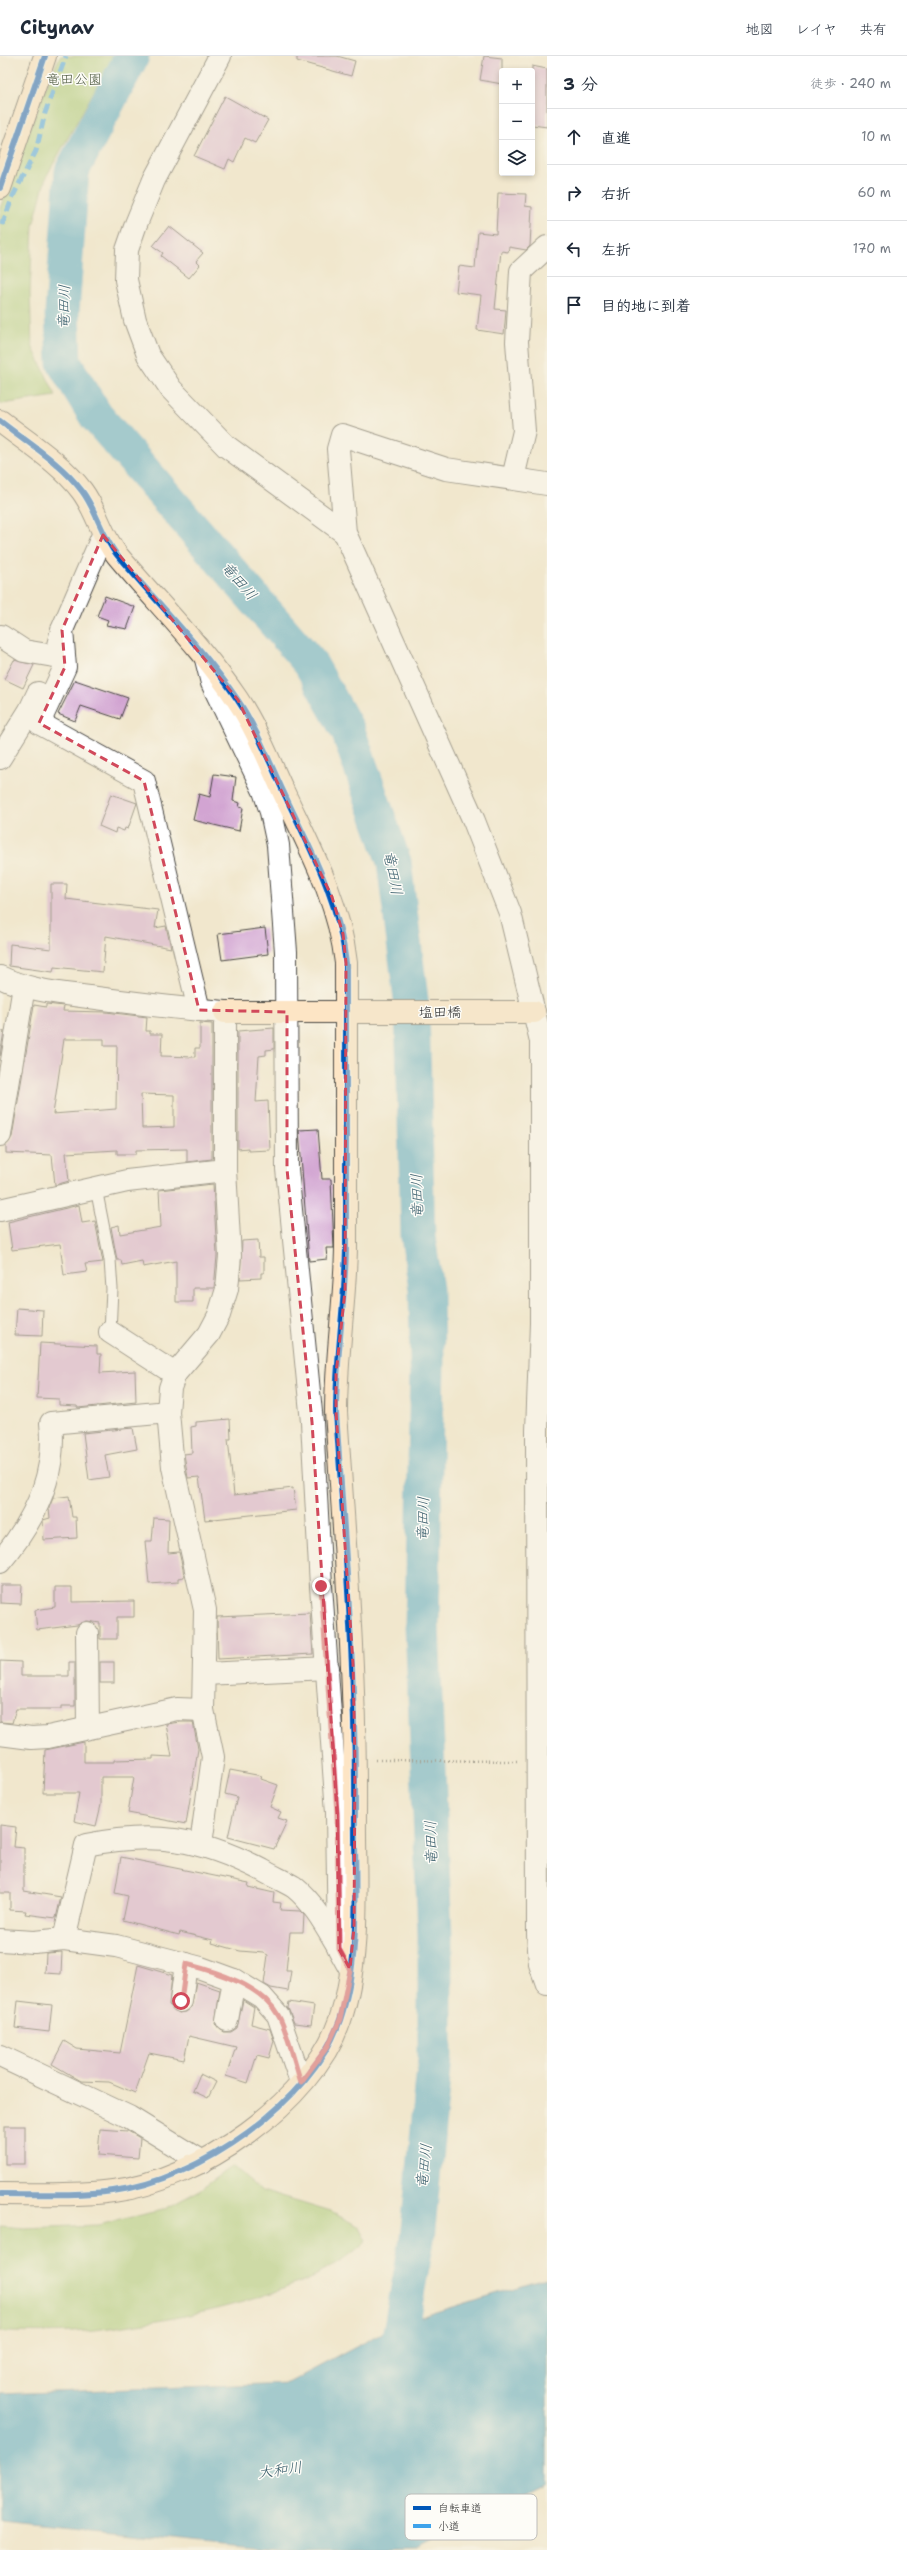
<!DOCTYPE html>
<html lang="ja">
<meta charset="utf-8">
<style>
body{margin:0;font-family:"Shantell Sans","Klee One",sans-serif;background:#f2f2f3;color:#1f2937}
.controls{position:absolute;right:12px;top:12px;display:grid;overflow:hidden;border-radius:4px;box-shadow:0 2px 6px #0003}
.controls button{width:36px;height:36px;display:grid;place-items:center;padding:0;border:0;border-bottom:1px solid #e0e1e3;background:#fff;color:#1f2937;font:20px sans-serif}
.stop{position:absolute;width:12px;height:12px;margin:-9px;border:3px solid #d1495b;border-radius:50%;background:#fff}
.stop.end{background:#d1495b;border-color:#fff;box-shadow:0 1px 4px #0008}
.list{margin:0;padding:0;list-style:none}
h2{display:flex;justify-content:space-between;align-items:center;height:52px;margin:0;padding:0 16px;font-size:17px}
h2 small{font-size:13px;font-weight:400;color:#747a83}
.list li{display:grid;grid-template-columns:26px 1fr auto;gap:12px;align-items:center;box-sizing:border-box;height:56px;padding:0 16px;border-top:1px solid #e0e1e3}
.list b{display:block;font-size:15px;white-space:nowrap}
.list em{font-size:13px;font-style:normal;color:#747a83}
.icon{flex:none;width:22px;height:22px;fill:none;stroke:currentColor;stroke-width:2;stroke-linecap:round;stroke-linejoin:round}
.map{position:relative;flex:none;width:547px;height:2494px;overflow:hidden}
header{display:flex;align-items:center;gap:24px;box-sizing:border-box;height:56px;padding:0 20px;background:#fff;border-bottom:1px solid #e0e1e3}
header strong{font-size:19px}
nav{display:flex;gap:22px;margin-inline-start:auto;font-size:14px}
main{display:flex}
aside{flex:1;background:#fff}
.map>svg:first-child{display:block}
.green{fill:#a4cb76;stroke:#687b50}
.water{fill:#4ca7ca;stroke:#3c697a}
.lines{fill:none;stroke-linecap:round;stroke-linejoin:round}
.river{stroke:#4ca7ca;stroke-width:35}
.building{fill:#d2a4d2;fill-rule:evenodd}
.lane-casing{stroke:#494743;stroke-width:13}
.street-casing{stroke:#494743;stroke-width:24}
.secondary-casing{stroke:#494743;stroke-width:24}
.path{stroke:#494743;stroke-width:2.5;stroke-dasharray:1 3;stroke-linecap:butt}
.lane{stroke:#fff;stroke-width:11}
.street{stroke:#fff;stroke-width:22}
.secondary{stroke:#fde5c5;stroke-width:22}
.quiet{stroke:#3ea3eb;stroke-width:5;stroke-dasharray:10 5;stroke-linecap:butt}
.cycleway-casing{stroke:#fdfcf7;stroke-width:8}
.cycleway{stroke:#0057b8;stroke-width:6}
.route{stroke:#d1495b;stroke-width:5}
.marked{fill:none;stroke:#d1495b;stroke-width:3;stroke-dasharray:8 5;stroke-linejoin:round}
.labels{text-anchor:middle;stroke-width:3;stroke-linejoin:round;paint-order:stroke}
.park-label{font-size:14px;fill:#4f5b42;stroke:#fdfcf7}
.street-label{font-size:14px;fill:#2b2b2b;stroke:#fdfcf7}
.water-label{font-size:15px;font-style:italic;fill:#385d6b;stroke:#fdfcf7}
.key{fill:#fdfcf7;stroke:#bebdba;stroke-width:1}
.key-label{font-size:11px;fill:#2b2b2b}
</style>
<header>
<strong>Citynav</strong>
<nav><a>地図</a><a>レイヤ</a><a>共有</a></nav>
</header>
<main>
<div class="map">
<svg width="547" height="2494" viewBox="0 0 547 2494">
<rect width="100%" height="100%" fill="#fdfcf7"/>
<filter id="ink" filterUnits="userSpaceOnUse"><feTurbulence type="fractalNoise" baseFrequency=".025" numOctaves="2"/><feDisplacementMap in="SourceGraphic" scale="8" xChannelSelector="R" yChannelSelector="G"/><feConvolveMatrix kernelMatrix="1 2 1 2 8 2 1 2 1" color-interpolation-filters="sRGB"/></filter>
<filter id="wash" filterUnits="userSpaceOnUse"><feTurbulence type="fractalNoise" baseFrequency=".012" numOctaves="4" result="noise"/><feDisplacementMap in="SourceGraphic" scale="16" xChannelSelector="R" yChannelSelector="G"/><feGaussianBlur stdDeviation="0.9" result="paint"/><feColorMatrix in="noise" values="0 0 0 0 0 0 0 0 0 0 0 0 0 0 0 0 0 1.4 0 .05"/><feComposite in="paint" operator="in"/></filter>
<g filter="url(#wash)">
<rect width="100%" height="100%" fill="#f1e7cd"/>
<g class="green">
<polygon points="60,0 114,0 46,121 33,170 30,237 32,290 56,340 2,348 0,346 0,152 48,26"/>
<path d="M233,2110L262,2135L331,2156L360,2171L367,2184C308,2243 167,2266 85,2275C57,2278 28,2276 0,2276V2170L25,2172L98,2169L163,2154L200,2134Z"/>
</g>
<polygon class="water" points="547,2222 547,2428 417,2492 284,2494 0,2466 0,2338 288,2327 401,2267"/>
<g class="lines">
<polyline class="river" points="132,0 72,115 62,257 64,307 96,360 310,607 348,675 394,806 412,951 418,1181 426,1233 427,1306 422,1569 435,1879 435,2002 417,2183 393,2315"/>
</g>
<g id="blocks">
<g class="building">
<polygon points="297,0 337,0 355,5 351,20 297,5"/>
<polygon points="484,0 502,2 502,28 480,24"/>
<polygon points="532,10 547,13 547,71 532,69"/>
<polygon points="225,40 268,64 255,87 245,82 234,106 229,103 225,113 194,100"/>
<polygon points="498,137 526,138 525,150 532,151 530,190 526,194 509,191 508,196 501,195 495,253 506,254 504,278 477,274 481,239 456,236 459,210 475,212 478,176 496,178"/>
<polygon points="169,170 203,197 196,205 200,209 189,222 161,200 163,197 153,190"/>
<polygon points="105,540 135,551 127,573 106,569 108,564 97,560"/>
<polygon points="14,604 34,609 23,632 4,623"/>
<polygon points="75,624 128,642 120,663 81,650 75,665 58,658"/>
<polygon points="214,718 236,721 233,745 240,747 239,751 243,752 239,775 193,764 199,738 210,741"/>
<polygon points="111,738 137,747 128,773 125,772 124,775 116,772 115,777 99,770"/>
<polygon points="51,828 67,828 66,843 158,854 155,872 166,870 171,892 106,880 103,916 54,911 53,916 9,910 10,888 51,893"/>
<polygon points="265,872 268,898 222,904 218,878"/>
<path d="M46,948L64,950L63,955L106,956L147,961L146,975H150V978H162L161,1000L195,1001V992H200V967L212,968V1103L187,1106V1093L136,1094V1098H117V1094L66,1097L69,1125L55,1129L52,1099L6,1097V1089L12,1081L34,949L46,951ZM64,983H104V990H117L116,1053L53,1058ZM141,1038L174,1039V1071L142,1072Z"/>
<polygon points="274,972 274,993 266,994 266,999 259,1000 256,1046 268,1045 270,1094 248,1095 248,1092 238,1093 238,975"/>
<polygon points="0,975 4,975 0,1000"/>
<polygon points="318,1073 322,1123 331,1123 334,1192 326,1192 327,1203 309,1205 299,1074"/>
<polygon points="213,1128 217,1200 214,1232 193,1232 193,1246 176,1246 176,1205 143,1211 142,1205 122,1209 121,1204 117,1204 111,1171 119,1169 120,1178 161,1171 159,1134"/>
<polygon points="79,1149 82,1167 95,1165 103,1206 85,1208 87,1216 64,1219 60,1188 12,1194 8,1166"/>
<polygon points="258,1184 259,1201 264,1201 264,1217 261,1217 261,1222 240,1223 242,1185"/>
<polygon points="17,1252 43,1254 42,1280 15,1279"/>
<polygon points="40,1287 97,1290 97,1298 101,1298 100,1317 135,1315 136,1346 78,1352 77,1350 59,1349 59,1343 37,1342"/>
<polygon points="230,1363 231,1383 228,1383 234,1439 293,1432 296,1454 205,1464 199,1421 188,1422 184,1398 192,1397 191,1371 196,1370 196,1366"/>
<polygon points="133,1372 137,1393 105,1399 109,1421 89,1424 83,1377"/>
<polygon points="69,1440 72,1461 76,1461 77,1482 44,1484 43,1464 50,1462 49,1452 53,1442"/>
<polygon points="154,1462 169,1463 168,1497 179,1496 183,1513 184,1521 178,1522 178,1526 149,1528 145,1485 152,1485"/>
<polygon points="0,1529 22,1529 21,1548 0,1547"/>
<polygon points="55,1531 72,1531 72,1546 134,1545 134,1561 117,1561 117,1583 100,1583 100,1567 87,1565 77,1569 37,1574 35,1554 55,1551"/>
<polygon points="310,1557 313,1598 218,1603 217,1561"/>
<polygon points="0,1605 21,1606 21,1620 69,1620 69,1606 75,1606 75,1650 61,1650 61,1653 16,1653 12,1667 0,1666"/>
<rect x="100" y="1606" width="14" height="21"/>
<polygon points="180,1666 193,1666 198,1693 186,1768 128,1757 134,1721 101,1721 101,1749 96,1770 74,1765 79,1737 43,1737 45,1694 84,1686 84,1706 114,1706 114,1704 153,1703 153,1700 172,1701 166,1668"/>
<polygon points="230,1714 262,1720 261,1723 278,1729 270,1751 281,1756 278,1762 287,1765 274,1793 228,1781 237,1741 225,1738"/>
<polygon points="0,1769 16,1771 14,1791 24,1792 24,1835 61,1841 56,1862 25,1858 26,1855 10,1854 10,1837 0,1837"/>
<polygon points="121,1801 249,1827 248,1831 274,1837 273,1846 281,1847 280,1854 300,1855 304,1859 303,1876 290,1876 286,1915 291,1915 288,1935 271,1932 264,1928 268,1899 264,1897 240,1895 212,1887 213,1884 180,1876 179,1879 123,1864 128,1840 115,1837"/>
<polygon points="62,1896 61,1918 45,1917 46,1897"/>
<polygon points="138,1909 172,1919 169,1949 179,1957 186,1956 191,1952 196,1926 220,1934 215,1968 224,1976 231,1976 237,1972 243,1944 254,1951 251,1968 270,1973 274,1985 269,2002 257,1999 248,2027 226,2020 236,1991 189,1980 184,2004 149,1997 135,2037 109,2026 81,2025 52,2008 64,1985 77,1993 120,1997"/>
<polygon points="18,1945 52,1949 49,1976 15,1972"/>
<polygon points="289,1946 314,1950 311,1969 294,1967 288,1952"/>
<polygon points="200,2018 216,2026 208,2042 193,2035"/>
<rect x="5" y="2070" width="20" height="38"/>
<polygon points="100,2073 128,2075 140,2082 138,2102 98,2099"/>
</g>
</g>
</g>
<g filter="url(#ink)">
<use href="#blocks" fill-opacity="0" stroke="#494743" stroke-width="1"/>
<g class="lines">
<defs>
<polyline id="lane" points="96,1132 110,1204 112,1233 110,1276"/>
<g id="street">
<polyline points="220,0 154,124 136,168 127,194 126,224 135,264 148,299 171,333 226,390 345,477 474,765 510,857 541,985 541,1267 537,1375 538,1878 540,1908 547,1928"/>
<polyline points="513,422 524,375 517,286 521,215 547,191"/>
<polyline points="345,477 338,393 342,379 446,413 547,428"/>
<polyline points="62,574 65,611 39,667 144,725 199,954"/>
<polyline points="1,580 24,595 54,600"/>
<polyline points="58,589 62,574 103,479"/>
<polyline points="206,603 212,627 264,735 271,756 278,789 286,896 287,1113 312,1366 321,1530 337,1757 339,1893 350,1913"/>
<polyline points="0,702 30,654 38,637"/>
<path d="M0,921C27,934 59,937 89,941C134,947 179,953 225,956V1114L230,1200L227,1233L219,1259L209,1278L175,1318L170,1332L168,1356L173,1411L205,1554L203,1654L213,1701L201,1788"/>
<polyline points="0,1079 24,930"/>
<polyline points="0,1154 127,1125 225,1114"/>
<polyline points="110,1276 175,1318"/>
<path d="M0,1506C33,1467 57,1419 51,1367L168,1356"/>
<polyline points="87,1577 88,1671"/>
<polyline points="205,1618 328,1612"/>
<polyline points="0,1678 31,1682 48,1681 177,1653 203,1654"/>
<path d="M64,1883L86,1789C154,1775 200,1782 262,1814C272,1820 284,1825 294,1831C314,1847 326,1870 339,1892"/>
<polyline points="0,1884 34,1886 64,1883 116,1890 201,1912 234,1924 262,1941 278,1959 301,2026"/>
<polyline points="181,1945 186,1908"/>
<polyline points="227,1964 234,1924"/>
<polyline points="0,2000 129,2061 202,2106"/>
</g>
<g id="secondary">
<polyline points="0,132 45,0"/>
<path d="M0,365C28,387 61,407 82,435C97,455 101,479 117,499C157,547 202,591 237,643C256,671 269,705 283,735C309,791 339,844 346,907V1192C345,1247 336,1301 336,1356C345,1489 356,1622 355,1755C354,1820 362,1901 340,1964C312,2046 198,2125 113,2135C76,2140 37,2138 0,2138"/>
<polyline points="225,956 534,956"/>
</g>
</defs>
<use href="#lane" class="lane-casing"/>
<use href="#street" class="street-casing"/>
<use href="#secondary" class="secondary-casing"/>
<polyline class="path" points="376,1704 517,1705"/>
<use href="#lane" class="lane"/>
<use href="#street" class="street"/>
<use href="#secondary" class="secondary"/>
<polyline class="quiet" points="0,166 3,167 13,140 36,95 45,57 66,0"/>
<defs>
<g id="cycleway">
<polyline points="0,132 45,0"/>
<path d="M0,365C28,387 61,407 82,435C97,455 101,479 117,499C157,547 202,591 237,643C256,671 269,705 283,735C309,791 339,844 346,907V1192C345,1247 336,1301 336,1356C345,1489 356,1622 355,1755C354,1820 362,1901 340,1964C312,2046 198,2125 113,2135C76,2140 37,2138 0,2138"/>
</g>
</defs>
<use href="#cycleway" class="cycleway-casing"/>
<use href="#cycleway" class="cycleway"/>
</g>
</g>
<g class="lines" filter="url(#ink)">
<path class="route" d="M181,1945L186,1908C217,1916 261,1929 278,1959C287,1973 295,2009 301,2026L328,1990L340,1963L350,1914L339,1893L337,1757L321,1530"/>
</g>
<path d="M0 0H547V2494H0ZM103,479L238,644L332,841L343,878L346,907L345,1235L336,1318V1356L353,1608L355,1704L354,1871L350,1913L339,1893L337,1757L312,1366L287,1113V956L199,954L144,725L39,667L65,611L62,574Z" fill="#f1e7cd" fill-opacity=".55" fill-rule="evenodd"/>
<path class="marked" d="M103,479L238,644L332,841L343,878L346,907L345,1235L336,1318V1356L353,1608L355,1704L354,1871L350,1913L339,1893L337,1757L312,1366L287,1113V956L199,954L144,725L39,667L65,611L62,574Z"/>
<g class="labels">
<g class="park-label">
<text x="74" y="28">竜田公園</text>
</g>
<g class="street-label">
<text x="440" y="961">塩田橋</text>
</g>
<g class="water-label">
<text transform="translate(64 251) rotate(-89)" y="5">竜田川</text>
<text transform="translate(239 525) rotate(49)" y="5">竜田川</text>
<text transform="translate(393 817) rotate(79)" y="5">竜田川</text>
<text transform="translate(417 1140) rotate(-91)" y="5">竜田川</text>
<text transform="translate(423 1463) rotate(-89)" y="5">竜田川</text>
<text transform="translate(431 1787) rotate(-92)" y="5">竜田川</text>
<text transform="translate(424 2110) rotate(-84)" y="5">竜田川</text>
<text transform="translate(280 2414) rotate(-8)" y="5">大和川</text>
</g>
</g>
<rect x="405" y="2438" width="132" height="46" rx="6" class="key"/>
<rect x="413" y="2450" width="18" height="4" fill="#0057b8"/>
<rect x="413" y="2468" width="18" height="4" fill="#3ea3eb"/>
<g class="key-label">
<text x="438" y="2456">自転車道</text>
<text x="438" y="2474">小道</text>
</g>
</svg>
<div class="controls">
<button>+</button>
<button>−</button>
<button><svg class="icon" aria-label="layers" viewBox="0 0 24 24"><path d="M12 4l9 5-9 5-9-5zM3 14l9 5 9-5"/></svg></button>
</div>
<div class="stop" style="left:181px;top:1945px"></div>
<div class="stop end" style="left:321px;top:1530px"></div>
</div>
<aside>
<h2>3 分<small>徒歩 · 240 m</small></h2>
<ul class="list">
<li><svg class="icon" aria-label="ahead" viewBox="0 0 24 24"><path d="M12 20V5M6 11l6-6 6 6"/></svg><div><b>直進</b></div><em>10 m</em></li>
<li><svg class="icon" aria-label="right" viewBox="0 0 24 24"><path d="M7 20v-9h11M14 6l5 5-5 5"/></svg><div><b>右折</b></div><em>60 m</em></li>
<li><svg class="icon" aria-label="left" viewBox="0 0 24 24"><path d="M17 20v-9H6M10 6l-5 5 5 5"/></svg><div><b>左折</b></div><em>170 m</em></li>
<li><svg class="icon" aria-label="arrive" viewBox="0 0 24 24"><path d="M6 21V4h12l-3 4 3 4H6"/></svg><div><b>目的地に到着</b></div></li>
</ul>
</aside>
</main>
